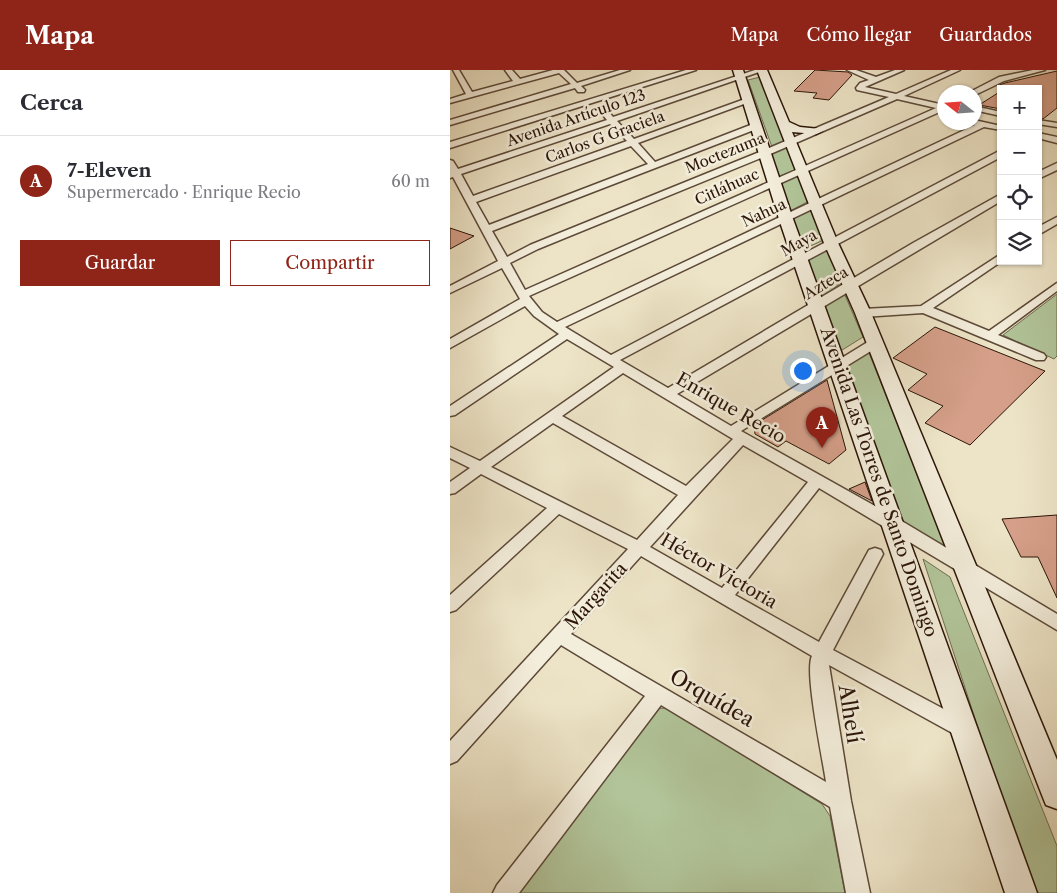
<!DOCTYPE html>
<html lang="es">
<meta charset="utf-8">
<style>
body{margin:0;font-family:"Libre Caslon Text",serif;background:#f2f2f3;color:#2b2b33}
.controls{position:absolute;right:15px;top:15px;display:grid;overflow:hidden;border-radius:0px;box-shadow:0 1px 4px #0004}
.controls button{width:45px;height:45px;display:grid;place-items:center;padding:0;border:0;border-bottom:1px solid #e1e1e2;background:#fff;color:#2b2b33;font:25px sans-serif}
.compass{position:absolute;left:487px;top:15px;width:45px;height:45px;border-radius:50%;background:#fff;box-shadow:0 1px 4px #0004;rotate:287deg}
.you{position:absolute;left:352px;top:300px;width:18px;height:18px;margin:-12px;border:4px solid #fff;border-radius:50%;background:#1a73e8;box-shadow:0 0 0 8px #1a73e833}
.badge{display:grid;place-items:center;width:32px;height:32px;border-radius:50%;background:#8f2418;color:#fff;font-size:16px;font-weight:700}
.pin{position:absolute;translate:-50% -41px;filter:drop-shadow(0 1px 2px #0008)}
.pin::after{content:'';position:absolute;top:26px;width:18px;height:15px;background:inherit;clip-path:polygon(0 0,100% 0,50% 100%)}
.list{margin:0;padding:0;list-style:none}
h2{display:flex;justify-content:space-between;align-items:center;height:65px;margin:0;padding:0 20px;font-size:21px}
h2 small{font-size:16px;font-weight:400;color:#7c7c81}
.list li{display:grid;grid-template-columns:32px 1fr auto;gap:15px;align-items:center;box-sizing:border-box;height:90px;padding:0 20px;border-top:1px solid #e1e1e2}
.list b{display:block;font-size:19px;white-space:nowrap}
.list p{margin:0;font-size:16px;white-space:nowrap;color:#7c7c81}
.list em{font-size:16px;font-style:normal;color:#7c7c81}
.actions{display:flex;gap:10px;padding:15px 20px}
.actions a{flex:1;padding:11px 0;border:1px solid #8f2418;border-radius:0px;text-align:center;font-size:18px;color:#8f2418}
.actions .main{background:#8f2418;color:#fff}
.icon{flex:none;width:28px;height:28px;fill:none;stroke:currentColor;stroke-width:2;stroke-linecap:round;stroke-linejoin:round}
.map{position:relative;flex:none;width:607px;height:823px;overflow:hidden}
header{display:flex;align-items:center;gap:30px;box-sizing:border-box;height:70px;padding:0 25px;background:#8f2418;color:#fff}
header strong{font-size:24px}
nav{display:flex;gap:28px;margin-inline-start:auto;font-size:18px}
main{display:flex}
aside{flex:1;background:#fff}
.map>svg:first-child{display:block}
.green{fill:#b2c59a;stroke:#6e6d51}
.building{fill:#d59f89;stroke:#2b1508}
.lines{fill:none;stroke-linecap:round;stroke-linejoin:round}
.street-casing{stroke:#5c4938;stroke-width:3}
.secondary-casing{stroke:#2b1508;stroke-width:3}
.street{fill:#f3eddb;fill-rule:evenodd}
.secondary{fill:#f3eddb;fill-rule:evenodd}
.labels{text-anchor:middle;stroke-width:5;stroke-linejoin:round;paint-order:stroke}
.far-street-label{font-size:15px;fill:#2b1508;stroke:#f3eddb}
.street-label{font-size:18px;fill:#2b1508;stroke:#f3eddb}
.near-street-label{font-size:21px;fill:#2b1508;stroke:#f3eddb}
</style>
<header>
<strong>Mapa</strong>
<nav><a>Mapa</a><a>Cómo llegar</a><a>Guardados</a></nav>
</header>
<main>
<aside>
<h2>Cerca<small></small></h2>
<ul class="list">
<li><span class="badge">A</span><div><b>7-Eleven</b><p>Supermercado · Enrique Recio</p></div><em>60 m</em></li>
</ul>
<div class="actions"><a class="main">Guardar</a><a>Compartir</a></div>
</aside>
<div class="map">
<svg width="607" height="823" viewBox="0 0 607 823">
<rect width="100%" height="100%" fill="#ede4c7"/>
<filter id="stains"><feTurbulence type="fractalNoise" baseFrequency=".004" numOctaves="4"/><feColorMatrix values="0 0 0 0 .2 0 0 0 0 .09 0 0 0 0 .02 0 0 0 .5 -.17"/></filter>
<radialGradient id="worn" r=".72"><stop offset=".6" stop-color="#630" stop-opacity="0"/><stop offset="1" stop-color="#630" stop-opacity=".3"/></radialGradient>
<g class="green">
<polygon points="310,7 338,71 322,77 298,10"/>
<polygon points="337,76 347,99 327,107 319,83"/>
<polygon points="348,105 359,131 340,141 330,113"/>
<polygon points="361,140 374,170 354,179 342,149"/>
<polygon points="377,175 391,213 371,228 356,187"/>
<polygon points="394,223 413,267 389,282 373,236"/>
<polygon points="607,224 607,286 604,289 553,265"/>
<polygon points="417,278 498,481 448,449 391,293"/>
<polygon points="473,489 500,507 607,776 607,823 582,823"/>
<polygon points="217,638 372,734 380,746 395,823 61,823 200,639"/>
</g>
<g class="building">
<polygon points="365,0 398,2 402,5 379,30 363,28 367,23 344,21"/>
<polygon points="607,1 607,38 593,49 588,48 588,19 550,19 549,15 555,13"/>
<polygon points="551,21 551,39 529,35"/>
<polygon points="0,158 24,166 0,179"/>
<polygon points="485,257 595,301 520,375 475,353 493,336 458,320 477,304 443,288"/>
<polygon points="377,310 396,380 379,394 336,371 328,377 305,364 304,355"/>
<polygon points="415,412 422,431 399,419"/>
<polygon points="607,445 607,528 588,487 571,487 552,449"/>
</g>
<g class="lines">
<defs>
<g id="street">
<polygon points="3,0 9,0 22,22 63,11 55,0 62,0 70,9 103,0 114,0 127,13 170,0 180,0 131,16 135,20 134,22 128,22 125,18 0,55 0,50 121,14 109,3 0,33 0,29 16,24"/>
<polygon points="236,0 246,0 0,78 0,72"/>
<path d="M305,0H315L167,51L184,69L295,29L302,31L188,73L205,92L303,54H309V58L42,161L57,187L80,175L312,81L439,27L407,20L406,18L410,13L419,10L397,0H406L426,7L445,0H454L415,17L446,24L501,0H510L454,26L494,35V40L79,226L92,242L107,252L525,55L520,52H524V50L551,56V60L534,57L115,257L161,285L551,80V87L170,290L218,318L463,173L551,124V131L227,324L281,356L421,270H429L431,273L429,276L291,361L450,450L607,544V560L369,418L285,525L369,572L419,480L425,478L431,480L433,484L383,580L520,653L523,659L520,665L513,668L506,665L379,595L401,731L420,823H396L380,737L211,635L69,823H43L47,815L195,626L111,575L7,691L0,694V671L178,479L109,444L6,540L0,542V525L97,438L31,404L5,423L0,424V412L20,398L0,388V377L30,391L164,297L117,269L5,345L0,346V336L109,264L84,246L75,236L0,278V269L70,229L52,198L0,223V216L48,191L3,107L0,108V90L3,91L8,99L157,50L152,44L153,42H159L163,47ZM447,29L486,38L75,220L60,193L88,179L318,85ZM160,54L177,71L23,126L11,104ZM181,76L198,94L39,155L26,132ZM173,303L283,369L236,416L112,346ZM103,353L228,425L187,470L41,397ZM293,375L358,412L272,518L200,477ZM191,486L362,586C354,601 373,690 376,712L121,564Z"/>
<polygon points="583,0 595,0 554,11 527,24 520,22 549,7"/>
<polygon points="524,36 551,42 551,46 524,40"/>
<polygon points="588,50 607,53 607,57 588,54"/>
<polygon points="588,63 607,67 607,73 588,68"/>
<polygon points="607,93 607,100 588,109 588,102"/>
<polygon points="607,147 607,154 588,165 588,157"/>
<polygon points="551,184 552,191 483,238 539,261 607,213 607,221 548,265 594,284 596,287 594,290 586,290 473,243 413,247 407,243 413,239 471,236"/>
</g>
<g id="secondary">
<polygon points="283,0 293,0 343,149 587,823 555,823 329,149"/>
<polygon points="307,0 317,0 339,52 350,57 370,59 372,61 366,64 342,62 388,173 421,243 607,690 607,739 596,735 592,725 405,243 374,173"/>
</g>
</defs>
<use href="#street" class="street-casing"/>
<use href="#secondary" class="secondary-casing"/>
<use href="#street" class="street"/>
<use href="#secondary" class="secondary"/>
</g>
<g class="labels">
<g class="far-street-label">
<text transform="translate(126 48) rotate(-19)" y="5">Avenida Artículo 123</text>
<text transform="translate(155 67) rotate(-20)" y="5">Carlos G Graciela</text>
<text transform="translate(275 83) rotate(-22)" y="5">Moctezuma</text>
<text transform="translate(277 117) rotate(-24)" y="5">Citláhuac</text>
<text transform="translate(314 143) rotate(-25)" y="5">Nahua</text>
<text transform="translate(349 173) rotate(-29)" y="5">Maya</text>
<text transform="translate(376 213) rotate(-31)" y="5">Azteca</text>
</g>
<g class="street-label">
<text transform="translate(281 338) rotate(30)" y="6">Enrique Recio</text>
<text transform="translate(429 412) rotate(71)" y="6">Avenida Las Torres de Santo Domingo</text>
<text transform="translate(269 501) rotate(30)" y="6">Héctor Victoria</text>
<text transform="translate(146 526) rotate(-48)" y="6">Margarita</text>
</g>
<g class="near-street-label">
<text transform="translate(262 628) rotate(30)" y="7">Orquídea</text>
<text transform="translate(400 644) rotate(81)" y="7">Alhelí</text>
</g>
</g>
<rect width="100%" height="100%" filter="url(#stains)"/>
<rect width="100%" height="100%" fill="url(#worn)"/>
</svg>
<div class="controls">
<button>+</button>
<button>−</button>
<button><svg class="icon" aria-label="locate" viewBox="0 0 24 24"><circle cx="12" cy="12" r="6"/><path d="M12 2v4M12 18v4M2 12h4M18 12h4"/></svg></button>
<button><svg class="icon" aria-label="layers" viewBox="0 0 24 24"><path d="M12 4l9 5-9 5-9-5zM3 14l9 5 9-5"/></svg></button>
</div>
<svg class="compass" viewBox="-18 -18 36 36"><path d="M0-13l5 13h-10z" fill="#e53935"/><path d="M0 13l5-13h-10z" fill="#7c7c81"/></svg>
<div class="you"></div>
<div class="pin badge" style="left:372px;top:378px">A</div>
</div>
</main>
